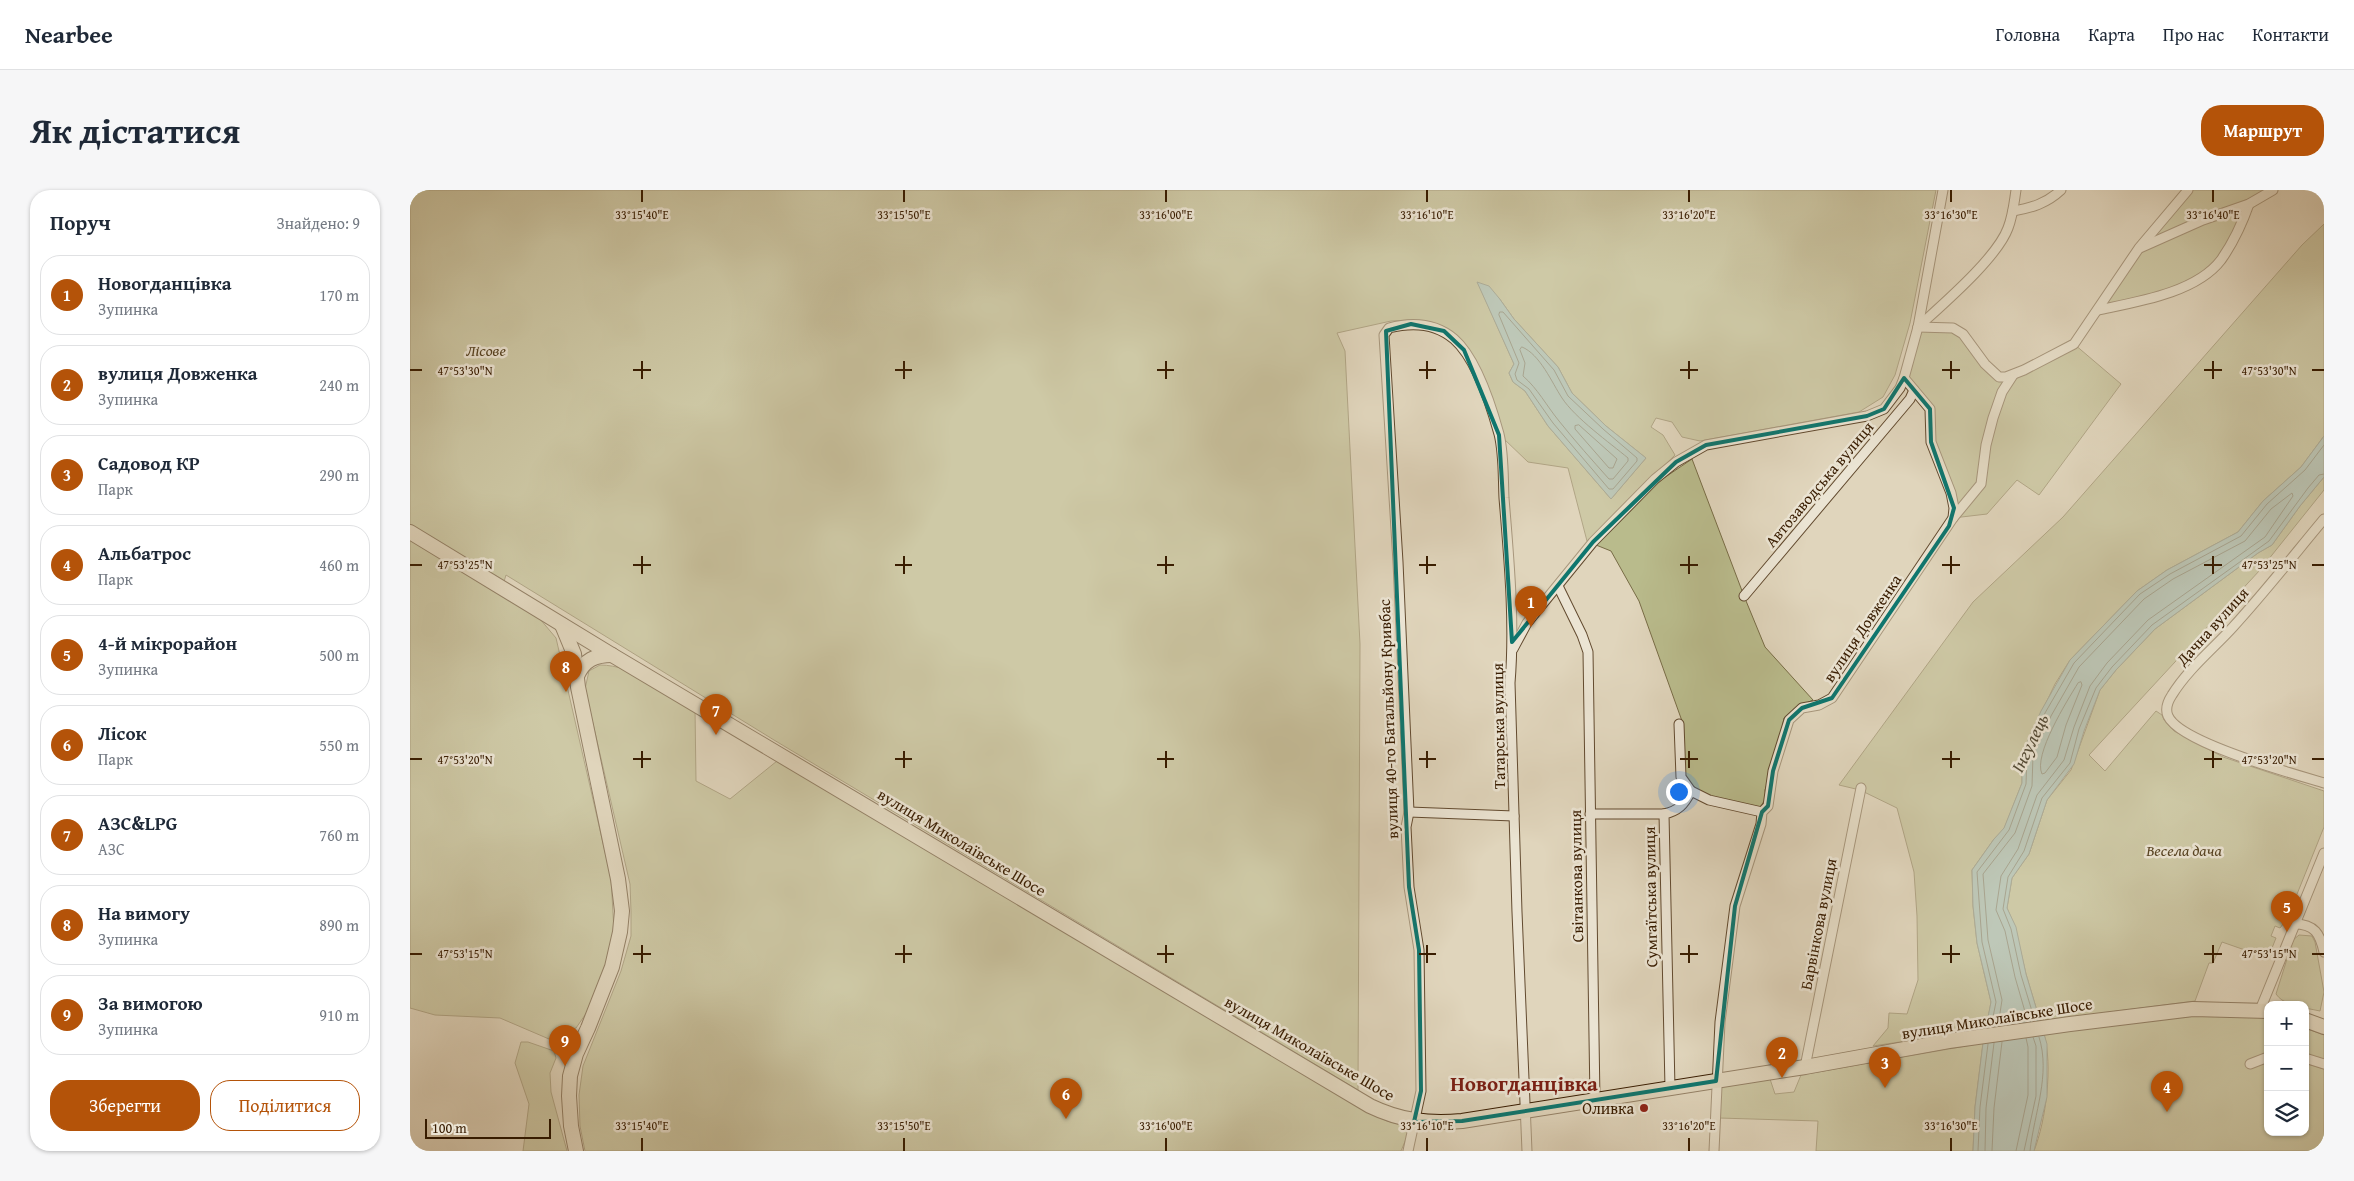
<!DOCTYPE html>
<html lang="uk">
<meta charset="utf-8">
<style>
body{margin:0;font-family:"Gentium Book Plus",serif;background:#f6f6f7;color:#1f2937}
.controls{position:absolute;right:15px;bottom:15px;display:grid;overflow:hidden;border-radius:10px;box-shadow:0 1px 4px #0004}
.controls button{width:45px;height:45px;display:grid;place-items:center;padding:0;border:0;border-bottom:1px solid #e0e1e3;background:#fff;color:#1f2937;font:25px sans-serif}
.scale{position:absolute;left:15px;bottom:12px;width:126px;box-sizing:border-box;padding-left:5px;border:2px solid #381c00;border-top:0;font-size:14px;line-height:18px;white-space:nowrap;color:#381c00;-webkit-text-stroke:4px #ebe4d3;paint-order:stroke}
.you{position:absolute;left:1268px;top:601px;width:18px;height:18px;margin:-12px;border:4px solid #fff;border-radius:50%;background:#1a73e8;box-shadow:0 0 0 8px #1a73e833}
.badge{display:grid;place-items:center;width:32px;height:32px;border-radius:50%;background:#b45309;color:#fff;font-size:16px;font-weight:700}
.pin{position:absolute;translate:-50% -41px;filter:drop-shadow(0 1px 2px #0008)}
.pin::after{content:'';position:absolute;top:26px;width:18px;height:15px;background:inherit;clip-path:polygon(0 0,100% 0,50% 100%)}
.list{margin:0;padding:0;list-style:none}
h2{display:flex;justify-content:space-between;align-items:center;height:65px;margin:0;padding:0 20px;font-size:21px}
h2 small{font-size:16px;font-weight:400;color:#747a83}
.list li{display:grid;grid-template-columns:32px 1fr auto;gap:15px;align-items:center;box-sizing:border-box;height:80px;margin:0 10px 10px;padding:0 10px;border:1px solid #e0e1e3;border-radius:20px}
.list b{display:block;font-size:19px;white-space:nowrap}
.list p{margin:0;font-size:16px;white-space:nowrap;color:#747a83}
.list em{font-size:16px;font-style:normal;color:#747a83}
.actions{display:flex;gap:10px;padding:15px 20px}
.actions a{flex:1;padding:11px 0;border:1px solid #b45309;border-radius:20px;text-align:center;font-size:18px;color:#b45309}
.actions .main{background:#b45309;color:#fff}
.icon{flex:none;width:28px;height:28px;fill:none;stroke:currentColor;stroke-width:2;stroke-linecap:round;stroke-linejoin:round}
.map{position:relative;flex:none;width:1914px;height:961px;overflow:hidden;border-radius:20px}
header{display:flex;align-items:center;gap:30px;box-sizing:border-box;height:70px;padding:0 25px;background:#fff;border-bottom:1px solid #e0e1e3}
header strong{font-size:24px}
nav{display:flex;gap:28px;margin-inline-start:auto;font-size:18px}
.intro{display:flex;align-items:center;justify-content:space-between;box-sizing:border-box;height:120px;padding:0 30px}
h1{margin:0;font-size:35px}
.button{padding:12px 22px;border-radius:20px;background:#b45309;color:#fff;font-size:18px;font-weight:700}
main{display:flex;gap:30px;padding:0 30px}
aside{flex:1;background:#fff;border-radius:20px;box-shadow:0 1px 4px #0004}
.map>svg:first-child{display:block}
.green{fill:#b9bb8c;stroke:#786c46;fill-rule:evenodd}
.water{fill:#94b8b4;stroke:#6f7a6c}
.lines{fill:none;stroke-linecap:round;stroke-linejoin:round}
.shore{stroke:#666a5a;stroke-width:1}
.street-casing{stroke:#624a2f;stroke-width:11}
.primary-casing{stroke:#381c00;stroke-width:16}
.street{stroke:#ebe4d3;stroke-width:9}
.primary{stroke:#e0d5bc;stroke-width:14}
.marked{fill:none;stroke:#0f766e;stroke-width:4;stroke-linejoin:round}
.ticks{fill:none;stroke:#381c00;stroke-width:2}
.poi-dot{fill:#8f2418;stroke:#ebe4d3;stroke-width:2}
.labels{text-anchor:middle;stroke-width:5;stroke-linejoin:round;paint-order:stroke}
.park-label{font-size:16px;font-style:italic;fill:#584423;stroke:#ebe4d3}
.street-label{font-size:16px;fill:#381c00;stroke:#ebe4d3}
.poi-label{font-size:16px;fill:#381c00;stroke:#ebe4d3;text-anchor:end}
.water-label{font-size:18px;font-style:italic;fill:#544b36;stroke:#ebe4d3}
.district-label{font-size:21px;font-weight:bold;fill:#7a1f14;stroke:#ebe4d3}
.ticks-label{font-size:12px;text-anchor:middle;fill:#381c00;stroke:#ebe4d3;stroke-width:5;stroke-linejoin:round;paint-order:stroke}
</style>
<header>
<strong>Nearbee</strong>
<nav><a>Головна</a><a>Карта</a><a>Про нас</a><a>Контакти</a></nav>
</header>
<div class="intro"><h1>Як дістатися</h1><a class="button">Маршрут</a></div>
<main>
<aside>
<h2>Поруч<small>Знайдено: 9</small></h2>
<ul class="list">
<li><span class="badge">1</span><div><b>Новогданцівка</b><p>Зупинка</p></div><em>170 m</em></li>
<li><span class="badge">2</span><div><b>вулиця Довженка</b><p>Зупинка</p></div><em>240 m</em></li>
<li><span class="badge">3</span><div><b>Садовод КР</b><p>Парк</p></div><em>290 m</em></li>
<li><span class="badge">4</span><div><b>Альбатрос</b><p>Парк</p></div><em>460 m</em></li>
<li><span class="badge">5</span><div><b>4-й мікрорайон</b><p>Зупинка</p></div><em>500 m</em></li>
<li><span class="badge">6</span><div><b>Лісок</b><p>Парк</p></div><em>550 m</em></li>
<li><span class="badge">7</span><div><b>АЗС&amp;LPG</b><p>АЗС</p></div><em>760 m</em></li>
<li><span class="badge">8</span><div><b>На вимогу</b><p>Зупинка</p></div><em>890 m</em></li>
<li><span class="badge">9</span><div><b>За вимогою</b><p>Зупинка</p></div><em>910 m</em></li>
</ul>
<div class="actions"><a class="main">Зберегти</a><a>Поділитися</a></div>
</aside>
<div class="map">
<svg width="1914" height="961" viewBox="0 0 1914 961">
<rect width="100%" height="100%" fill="#e0d5bc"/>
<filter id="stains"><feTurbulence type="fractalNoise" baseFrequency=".004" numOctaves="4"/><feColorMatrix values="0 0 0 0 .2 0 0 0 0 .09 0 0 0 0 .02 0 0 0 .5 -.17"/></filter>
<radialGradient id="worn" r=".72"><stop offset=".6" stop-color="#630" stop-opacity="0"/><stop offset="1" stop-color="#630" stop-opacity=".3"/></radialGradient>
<g class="green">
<path d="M0,0H1526L1500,133L1485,185L1473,207L1449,222L1290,251L1272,247L1262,232L1246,228L1241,237L1253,245L1265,265L1177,351L1158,278L1118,272L1094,249L1047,146L1036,138L1023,133L1000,130L981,131L927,143L935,161L950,454L948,900L364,550L96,385L92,398L0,342ZM1068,93L1089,108L1104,129L1148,177L1162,203L1196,236L1236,268L1201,309L1138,236L1115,201L1103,192L1099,183L1104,174Z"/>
<polygon points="1778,0 1863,0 1839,14 1810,71 1790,88 1748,108 1688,120"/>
<polygon points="1914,34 1914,246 1891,277 1853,311 1828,342 1757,380 1727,401 1660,470 1645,494 1612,563 1612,593 1594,639 1584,649 1562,680 1563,716 1567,753 1581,812 1576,839 1463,856 1478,838 1479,823 1497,824 1508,790 1507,726 1504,682 1487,618 1450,600 1429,595 1563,412 1653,327 1892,55"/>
<polygon points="1508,137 1543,138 1589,187 1664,154 1711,194 1629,305 1607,290 1577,324 1543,328 1544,318 1521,252 1520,219 1494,188"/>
<polygon points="1282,269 1334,406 1355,457 1403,510 1388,517 1374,528 1368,561 1355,600 1356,608 1349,619 1301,606 1284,599 1275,587 1272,531 1229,411 1201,361 1186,355 1248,292"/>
<polygon points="1914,287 1914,300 1850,380 1679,565 1695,581 1746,521 1752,525 1754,530 1764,541 1813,567 1914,601 1914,637 1877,729 1870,738 1865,736 1861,746 1866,748 1858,768 1812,752 1803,773 1799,773 1785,811 1630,831 1616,784 1605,737 1597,718 1602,688 1619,664 1637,610 1661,580 1690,500 1706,480 1745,439 1848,363 1862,355 1890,316"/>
<polygon points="0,349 130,429 146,448 201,688 204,741 195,784 184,812 166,838 139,849 90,828 25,825 0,818"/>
<path d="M190,475C224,475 256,502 285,519L286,591L320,609L367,571L959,922L977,931L1001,937L991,961H175L170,936L169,905L173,876L211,781L221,746V721L220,694L175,499L179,481Z"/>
<path d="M1889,745L1902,746L1905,752L1914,802L1910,821L1895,818V815C1884,815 1873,814 1866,804L1883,750Z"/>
<path d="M1858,821V942H1895V873L1914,879V961H1624C1636,930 1643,876 1634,844L1743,823Z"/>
<polygon points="1895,838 1914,845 1914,871 1895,864"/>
<polygon points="111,852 118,852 144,861 146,868 140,883 141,902 157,961 113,961 119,914 105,873"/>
<polygon points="1573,853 1565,917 1563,961 1406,961 1408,931 1309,928 1310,896 1360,889 1365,904 1384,902 1391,885"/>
</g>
<g class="water">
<polygon points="1067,92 1079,96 1089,108 1104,129 1148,177 1162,203 1196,236 1236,268 1201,309 1138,236 1115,201 1103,192 1099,183 1104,174"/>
<polygon points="1914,246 1914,287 1890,316 1862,355 1848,363 1745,439 1706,480 1690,500 1674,541 1664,574 1637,610 1619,664 1602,688 1597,718 1606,737 1616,784 1637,854 1637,907 1624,961 1563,961 1565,917 1573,853 1581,812 1567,753 1563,716 1562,680 1584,649 1594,638 1612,593 1612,563 1631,521 1660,470 1727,401 1757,380 1828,342 1853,311 1891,277"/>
</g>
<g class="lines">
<g class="shore">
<polygon points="1090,122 1093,122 1144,180 1158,206 1193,239 1227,268 1227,271 1203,299 1199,299 1143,233 1119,199 1107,190 1105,184 1109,173 1089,125"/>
<path d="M1112,157C1130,164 1142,193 1152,208C1165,228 1200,253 1218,268V271L1203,289H1199C1182,270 1165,251 1149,231C1136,215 1128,199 1113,186L1115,173L1110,160Z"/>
<polygon points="1169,235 1207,269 1203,278 1199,278 1165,239 1165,236"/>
<path d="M1671,492L1672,495L1656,535L1647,567L1635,583L1632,584C1623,565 1657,511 1668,493Z"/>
<polyline points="1625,831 1611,785 1601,739 1593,719 1598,687 1614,661 1632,608 1660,573 1669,539 1686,498 1702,477 1742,435 1859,351 1898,298 1909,285 1914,284"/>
<polyline points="1588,836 1592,810 1578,750 1573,684 1605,643 1622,596 1623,565 1641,526 1669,477 1734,409 1763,389 1835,351 1861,319 1882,303 1883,306 1855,347 1738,430 1697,473 1680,496 1664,537 1654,570 1627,605 1608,659 1591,686 1586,720 1595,741 1605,787 1618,832"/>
<polyline points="1581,837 1586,812 1572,752 1567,682 1599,640 1616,594 1617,564 1635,523 1664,473 1730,404 1760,384 1831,346 1857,314 1895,280 1914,255"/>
<polyline points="1568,961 1570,917 1578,854"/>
<polyline points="1575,961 1576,918 1584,853"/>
<polyline points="1582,961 1584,918 1592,852"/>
<polyline points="1606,961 1618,905 1618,857 1616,848"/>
<polyline points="1614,961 1626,906 1626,856 1623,847"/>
<path d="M1620,961C1624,923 1641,885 1629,847"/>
</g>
<defs>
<g id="street">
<path d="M1603,21C1622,18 1637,13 1651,0"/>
<polyline points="1730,58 1793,30 1839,14 1863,0"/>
<path d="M1688,120C1726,112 1786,103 1811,70C1823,53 1832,34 1839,14"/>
<polyline points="1508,137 1543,138 1553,144 1575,174 1589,187 1596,187 1614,180 1664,154 1729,58 1778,0"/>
<path d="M1508,137C1533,114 1587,68 1598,38C1603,25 1604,13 1606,0"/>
<polyline points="1543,328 1571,294 1576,255 1583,228 1592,202 1603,185"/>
<path d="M1914,329C1884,365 1855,402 1823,437C1803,459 1778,479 1762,505C1758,511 1755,519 1758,526C1770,553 1884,584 1914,593"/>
<polyline points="1148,396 1172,445 1178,462 1185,910"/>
<polyline points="1334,406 1500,209 1504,200"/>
<polyline points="1103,459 1117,433 1183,352 1245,289 1266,272 1296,255 1457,226 1474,219 1490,198 1494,188 1508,137 1533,0"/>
<polyline points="1281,601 1299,610 1352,622"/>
<polyline points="999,622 1104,626"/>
<polyline points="1180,624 1254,624"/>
<path d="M1884,734C1905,734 1910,744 1914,762"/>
<polyline points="1850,820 1914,663"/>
<polyline points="1895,868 1914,874"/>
<polyline points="1840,874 1858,867"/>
<polyline points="1395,877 1451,598"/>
<path d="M1260,898L1254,624C1268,621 1274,615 1281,601L1271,587L1269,534"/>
<path d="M998,961L1011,901L1009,760L999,697L996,637L999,622L988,372L974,145L979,138C1002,132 1025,133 1044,149C1066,168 1081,215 1089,244C1094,264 1093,287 1094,308C1099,369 1105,432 1100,493L1107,722L1117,961"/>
<polyline points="1304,961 1310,832 1325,716 1351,634 1352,622 1358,616 1363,581 1379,530 1392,518 1409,515 1422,508 1543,328 1544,318 1541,303 1521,252 1520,219 1494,188"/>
</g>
<g id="primary">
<path d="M0,342L202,465L960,916C991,931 1019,934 1052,931L1395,877L1539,851L1660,834L1783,819L1858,821"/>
<polyline points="152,435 164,464 168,497 208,689 212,721 210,742 202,777 178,838 166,864 160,886 159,906 161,936 166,961"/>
<path d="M167,486C174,470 185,465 202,465"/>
<polyline points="1895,830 1914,837"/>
</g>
</defs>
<use href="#street" class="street-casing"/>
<use href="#primary" class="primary-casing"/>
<use href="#street" class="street"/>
<use href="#primary" class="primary"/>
</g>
<path d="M0 0H1914V961H0ZM1001,134L1034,141L1054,160L1089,245L1102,452L1183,352L1266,272L1296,255L1457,226L1474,219L1494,188L1520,219L1521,252L1544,318L1539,336L1422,508L1392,518L1379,530L1363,581L1358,616L1352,622L1325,716L1306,891L1052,931L1004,932L1011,901L1009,760L999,697L976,141Z" fill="#e0d5bc" fill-opacity=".55" fill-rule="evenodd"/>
<path class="marked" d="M1001,134L1034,141L1054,160L1089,245L1102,452L1183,352L1266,272L1296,255L1457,226L1474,219L1494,188L1520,219L1521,252L1544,318L1539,336L1422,508L1392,518L1379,530L1363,581L1358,616L1352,622L1325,716L1306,891L1052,931L1004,932L1011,901L1009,760L999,697L976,141Z"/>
<path class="ticks" d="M232,0V12M494,0V12M756,0V12M1017,0V12M1279,0V12M1541,0V12M1803,0V12M232,171V189M494,171V189M756,171V189M1017,171V189M1279,171V189M1541,171V189M1803,171V189M0,180H12M223,180H241M485,180H502M747,180H764M1009,180H1026M1270,180H1288M1532,180H1550M1794,180H1812M1902,180H1914M232,366V384M494,366V384M756,366V384M1017,366V384M1279,366V384M1541,366V384M1803,366V384M0,375H12M223,375H241M485,375H502M747,375H764M1009,375H1026M1270,375H1288M1532,375H1550M1794,375H1812M1902,375H1914M232,561V578M494,561V578M756,561V578M1017,561V578M1279,561V578M1541,561V578M1803,561V578M0,569H12M223,569H241M485,569H502M747,569H764M1009,569H1026M1270,569H1288M1532,569H1550M1794,569H1812M1902,569H1914M232,755V773M494,755V773M756,755V773M1017,755V773M1279,755V773M1541,755V773M1803,755V773M0,764H12M223,764H241M485,764H502M747,764H764M1009,764H1026M1270,764H1288M1532,764H1550M1794,764H1812M1902,764H1914M232,948V961M494,948V961M756,948V961M1017,948V961M1279,948V961M1541,948V961"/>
<circle class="poi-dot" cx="1234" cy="918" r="5"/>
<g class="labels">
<g class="park-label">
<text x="76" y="166">Лісове</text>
<text x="1774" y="666">Весела дача</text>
</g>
<g class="street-label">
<text transform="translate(1409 294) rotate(-50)" y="6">Автозаводська вулиця</text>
<text transform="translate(1802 436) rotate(-48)" y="6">Дачна вулиця</text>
<text transform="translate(1452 438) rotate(-56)" y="6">вулиця Довженка</text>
<text transform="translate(978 529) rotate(-92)" y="6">вулиця 40-го Батальйону Кривбас</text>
<text transform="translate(1088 536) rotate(-91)" y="6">Татарська вулиця</text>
<text transform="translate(552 652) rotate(31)" y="6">вулиця Миколаївське Шосе</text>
<text transform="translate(1166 686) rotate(-91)" y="6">Світанкова вулиця</text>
<text transform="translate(1240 707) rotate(-91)" y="6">Сумгаїтська вулиця</text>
<text transform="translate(1408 734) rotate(-79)" y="6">Барвінкова вулиця</text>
<text transform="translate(1587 828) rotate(-9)" y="6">вулиця Миколаївське Шосе</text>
<text transform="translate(900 858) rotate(30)" y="6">вулиця Миколаївське Шосе</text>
</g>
<g class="poi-label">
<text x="1224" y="924">Оливка</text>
</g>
<g class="water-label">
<text transform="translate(1620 553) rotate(-64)" y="6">Інгулець</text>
</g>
<g class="district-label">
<text x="1114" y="901">Новогданцівка</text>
</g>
</g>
<g class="ticks-label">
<text x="232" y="29">33°15'40"E</text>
<text x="494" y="29">33°15'50"E</text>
<text x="756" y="29">33°16'00"E</text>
<text x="1017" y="29">33°16'10"E</text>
<text x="1279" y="29">33°16'20"E</text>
<text x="1541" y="29">33°16'30"E</text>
<text x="1803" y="29">33°16'40"E</text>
<text x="55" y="185">47°53'30"N</text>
<text x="1859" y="185">47°53'30"N</text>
<text x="55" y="379">47°53'25"N</text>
<text x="1859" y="379">47°53'25"N</text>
<text x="55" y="574">47°53'20"N</text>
<text x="1859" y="574">47°53'20"N</text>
<text x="55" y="768">47°53'15"N</text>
<text x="1859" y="768">47°53'15"N</text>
<text x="232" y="940">33°15'40"E</text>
<text x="494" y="940">33°15'50"E</text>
<text x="756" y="940">33°16'00"E</text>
<text x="1017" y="940">33°16'10"E</text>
<text x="1279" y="940">33°16'20"E</text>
<text x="1541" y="940">33°16'30"E</text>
</g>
<rect width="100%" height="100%" filter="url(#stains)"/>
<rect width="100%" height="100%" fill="url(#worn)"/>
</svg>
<div class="controls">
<button>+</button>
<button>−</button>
<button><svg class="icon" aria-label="layers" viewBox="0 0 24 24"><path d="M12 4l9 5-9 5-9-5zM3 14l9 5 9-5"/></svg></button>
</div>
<div class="scale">100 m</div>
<div class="you"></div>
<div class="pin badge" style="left:1121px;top:437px">1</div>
<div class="pin badge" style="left:1372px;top:888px">2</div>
<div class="pin badge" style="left:1475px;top:898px">3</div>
<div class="pin badge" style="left:1757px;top:922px">4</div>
<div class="pin badge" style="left:1877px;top:742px">5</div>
<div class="pin badge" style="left:656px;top:929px">6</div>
<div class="pin badge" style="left:306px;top:545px">7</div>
<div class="pin badge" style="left:156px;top:502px">8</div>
<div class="pin badge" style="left:155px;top:876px">9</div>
</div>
</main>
